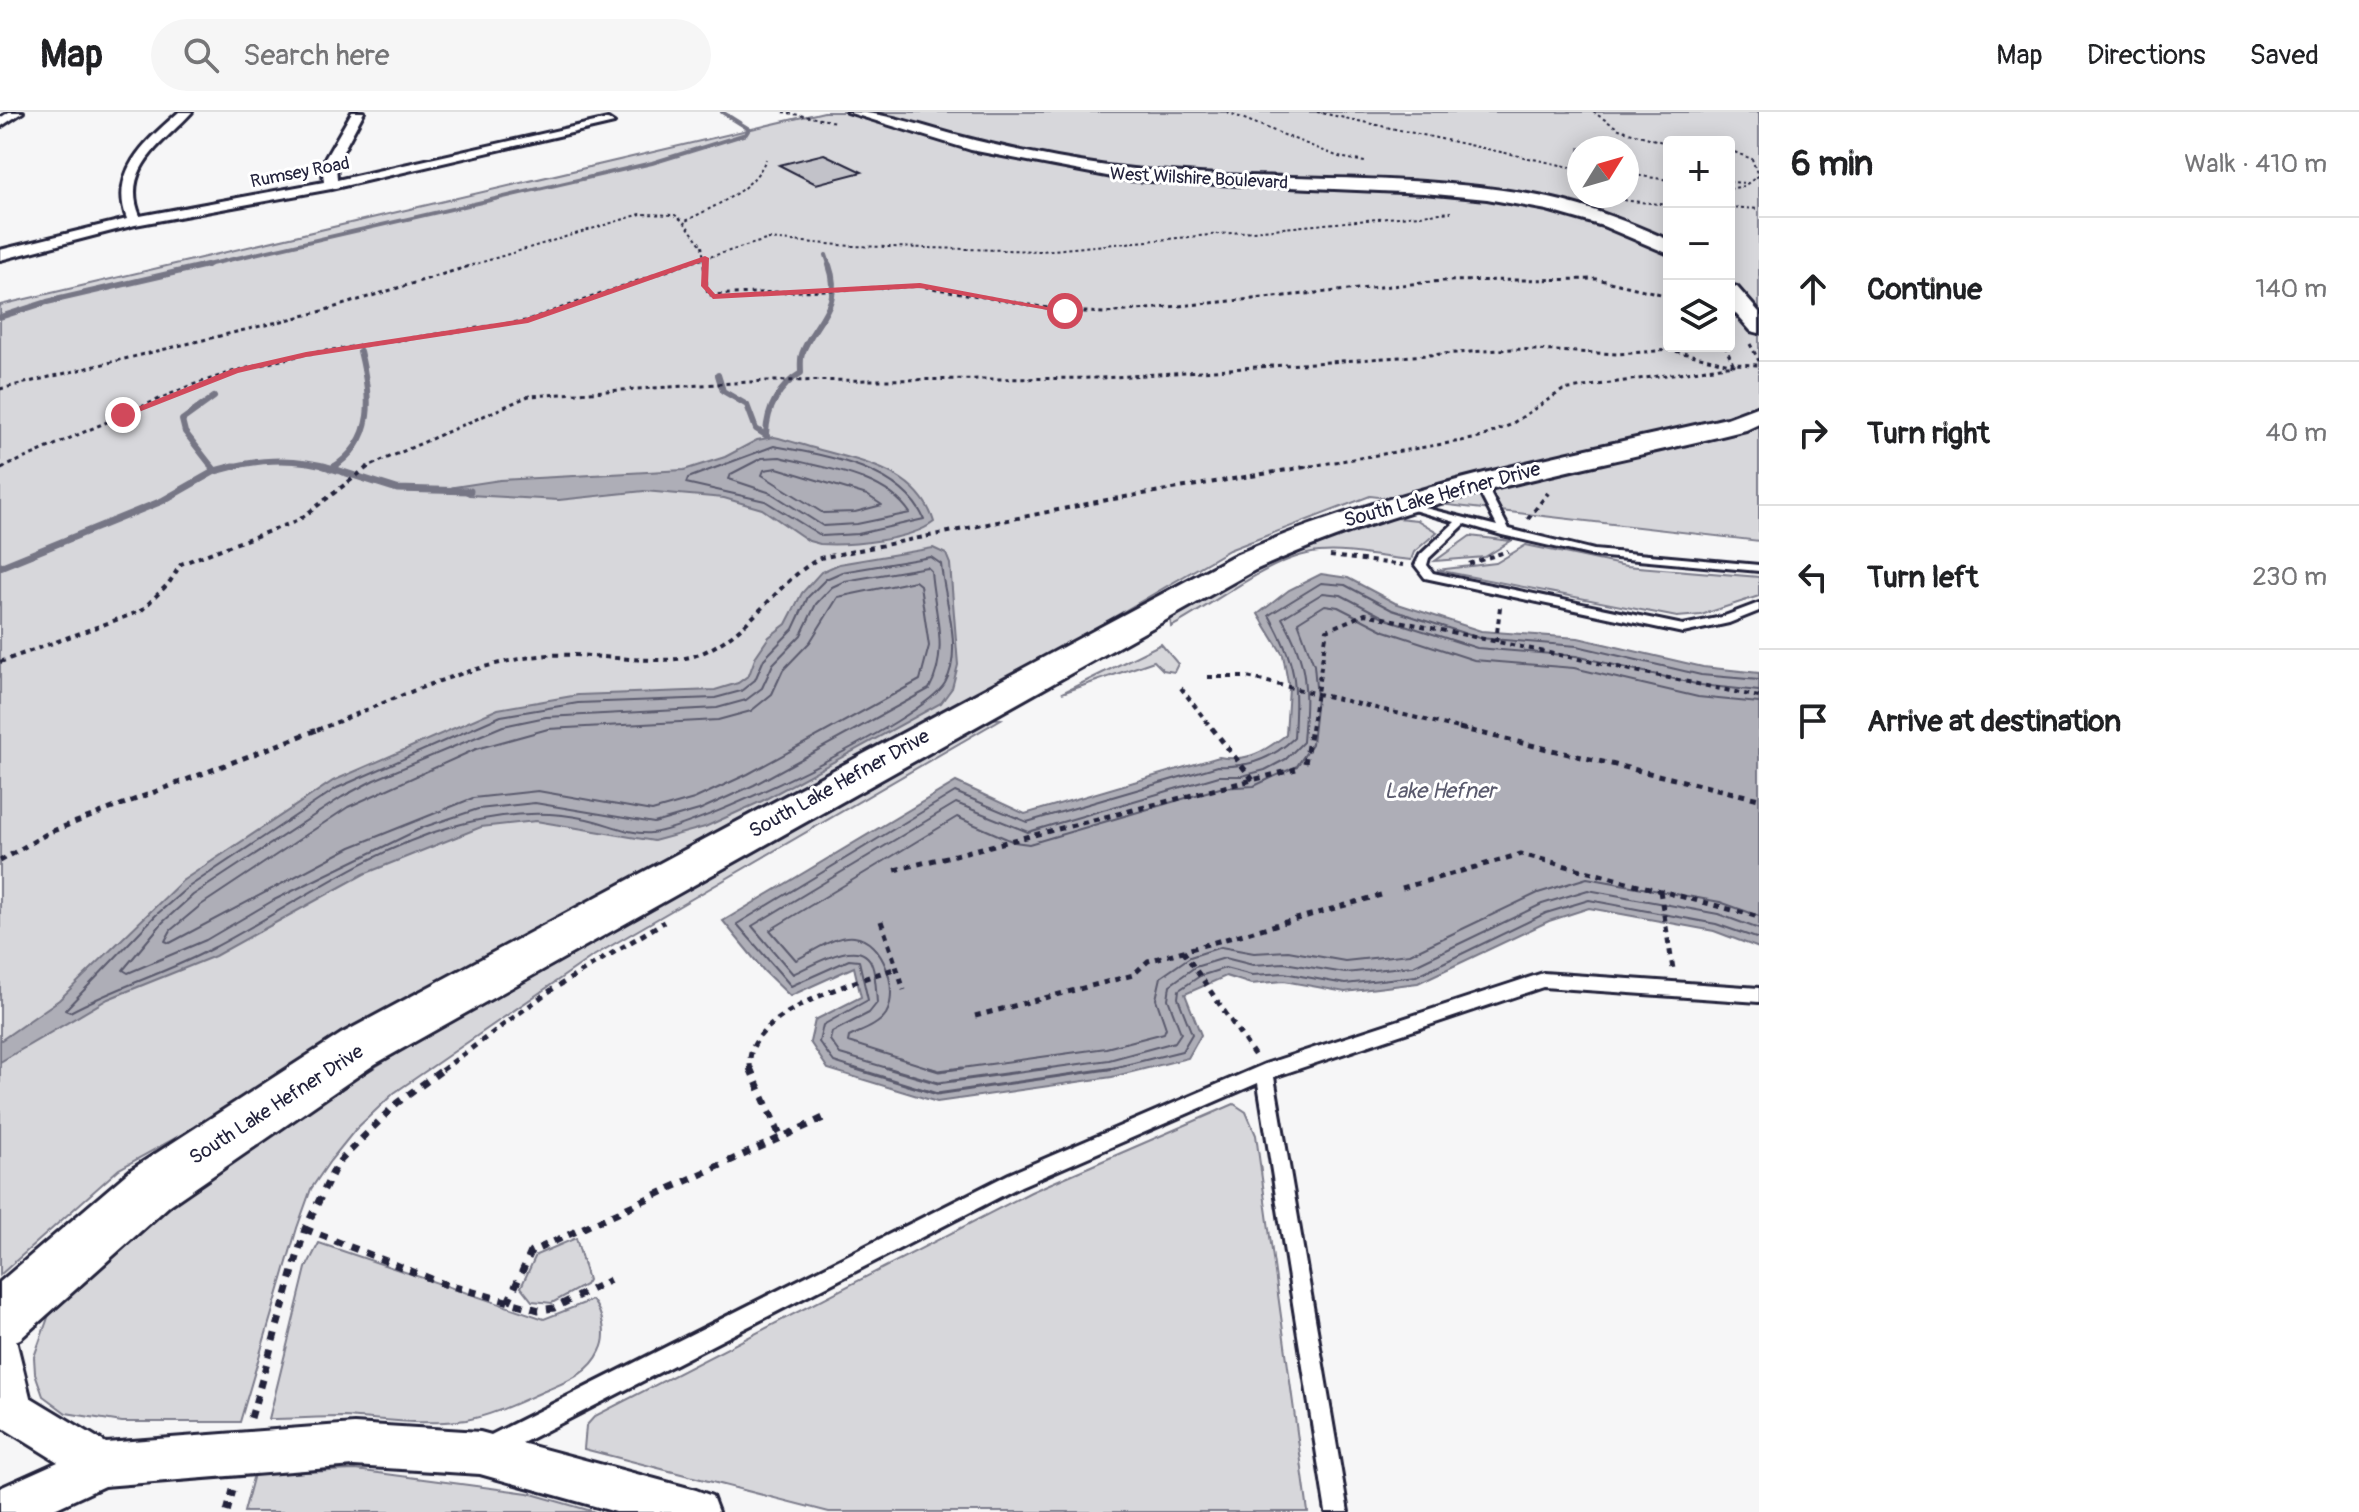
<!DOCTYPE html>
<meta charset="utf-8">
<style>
body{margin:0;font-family:Pangolin,sans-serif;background:#f6f6f6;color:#202124}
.controls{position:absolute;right:24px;top:24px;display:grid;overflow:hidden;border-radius:8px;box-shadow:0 4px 20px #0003}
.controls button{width:72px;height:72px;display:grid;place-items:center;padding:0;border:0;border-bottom:2px solid #e0e0e0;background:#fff;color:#202124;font:40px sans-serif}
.compass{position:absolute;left:1567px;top:24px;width:72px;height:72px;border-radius:50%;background:#fff;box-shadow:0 4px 20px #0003;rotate:53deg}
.stop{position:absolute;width:24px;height:24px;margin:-18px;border:6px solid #d1495b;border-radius:50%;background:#fff}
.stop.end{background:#d1495b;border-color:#fff;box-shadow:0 2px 8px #0008}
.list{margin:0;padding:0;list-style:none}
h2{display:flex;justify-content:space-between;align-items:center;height:104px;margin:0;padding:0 32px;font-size:34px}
h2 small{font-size:26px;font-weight:400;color:#757577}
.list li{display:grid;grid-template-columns:52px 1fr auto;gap:24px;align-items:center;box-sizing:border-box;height:144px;padding:0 32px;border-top:2px solid #e0e0e0}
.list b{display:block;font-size:30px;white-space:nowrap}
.list em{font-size:26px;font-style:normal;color:#757577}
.icon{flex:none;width:44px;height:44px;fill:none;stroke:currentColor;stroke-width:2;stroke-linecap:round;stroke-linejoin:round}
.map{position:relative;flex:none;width:1759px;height:1400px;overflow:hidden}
header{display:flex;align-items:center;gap:48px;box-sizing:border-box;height:112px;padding:0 40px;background:#fff;border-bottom:2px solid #e0e0e0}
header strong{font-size:38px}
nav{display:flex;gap:44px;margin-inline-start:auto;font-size:28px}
.search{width:560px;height:72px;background:#f6f6f6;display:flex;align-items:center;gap:20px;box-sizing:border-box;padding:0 28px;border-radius:44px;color:#757577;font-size:30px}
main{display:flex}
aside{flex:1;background:#fff}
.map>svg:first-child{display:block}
.green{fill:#d7d7db;stroke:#7c7c8b;stroke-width:2;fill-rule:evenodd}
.water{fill:#aeaeb7;stroke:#767685;stroke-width:2}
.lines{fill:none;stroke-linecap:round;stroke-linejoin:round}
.shore-far1{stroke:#5a5a6d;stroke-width:2}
.shore{stroke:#5a5a6d;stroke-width:3}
.stream-far2{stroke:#767685;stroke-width:4}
.stream-far1{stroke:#767685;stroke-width:6}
.stream{stroke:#767685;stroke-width:7}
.building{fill:#c2c2c9;stroke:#22223b;stroke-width:2}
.lane-casing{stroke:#22223b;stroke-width:6}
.street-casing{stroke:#22223b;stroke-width:6}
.secondary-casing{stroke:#22223b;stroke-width:6}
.path-far4{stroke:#22223b;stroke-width:2;stroke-dasharray:3 3;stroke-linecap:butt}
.path-far3{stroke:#22223b;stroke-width:3;stroke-dasharray:4 4;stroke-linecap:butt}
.path-far2{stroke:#22223b;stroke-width:4;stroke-dasharray:5 5;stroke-linecap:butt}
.path-far1{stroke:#22223b;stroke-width:5;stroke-dasharray:6 6;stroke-linecap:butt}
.path{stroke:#22223b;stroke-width:7;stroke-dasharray:8 8;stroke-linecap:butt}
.lane{fill:#fff;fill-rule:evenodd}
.street{fill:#fff;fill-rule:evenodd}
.secondary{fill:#fff;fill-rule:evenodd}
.route{fill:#d1495b}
.labels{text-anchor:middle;stroke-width:6;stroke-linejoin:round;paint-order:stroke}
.far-street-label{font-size:18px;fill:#22223b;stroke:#fff}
.street-label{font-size:20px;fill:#22223b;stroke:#fff}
.water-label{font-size:22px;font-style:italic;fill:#5a5a6d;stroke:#fff}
</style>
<header>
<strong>Map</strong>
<div class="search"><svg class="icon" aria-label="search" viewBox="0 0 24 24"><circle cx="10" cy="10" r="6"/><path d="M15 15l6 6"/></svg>Search here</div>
<nav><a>Map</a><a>Directions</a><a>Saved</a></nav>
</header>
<main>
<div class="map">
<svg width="1759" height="1400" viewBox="0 0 1759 1400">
<rect width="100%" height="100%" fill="#f6f6f7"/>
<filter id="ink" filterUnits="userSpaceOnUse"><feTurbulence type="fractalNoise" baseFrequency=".0125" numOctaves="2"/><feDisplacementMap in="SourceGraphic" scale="16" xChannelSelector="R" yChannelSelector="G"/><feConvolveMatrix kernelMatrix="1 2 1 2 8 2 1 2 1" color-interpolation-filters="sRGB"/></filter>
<g filter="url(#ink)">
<g class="green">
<path d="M824,0H1759V429L1370,384L1229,438L991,577L119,1057L0,1163V193ZM1669,30H1729V234H1669ZM1579,36H1627V84H1579Z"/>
<path d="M1387,405L1417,408L1437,420L1414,440L1411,448C1380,446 1350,437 1319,440C1270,445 1215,492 1171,515L1170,502L1302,434Z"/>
<polygon points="1470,424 1511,429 1485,445 1435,449"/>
<polygon points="1526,433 1626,454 1759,465 1759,484 1701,503 1677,505 1437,458 1496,451"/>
<polygon points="1161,532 1178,552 1174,560 1163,558 1154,549 1062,581"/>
<polygon points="987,606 1001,607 590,846 394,981 355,1018 330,1049 311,1077 297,1116 240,1310 122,1310 66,1301 43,1284 35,1261 34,1245 50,1200 178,1084 314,992 458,905"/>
<polygon points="1234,992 1246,1000 1256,1023 1308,1400 829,1400 584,1337 586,1314 595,1304 1031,1080"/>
<polygon points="576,1126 588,1168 585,1173 552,1191 532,1189 521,1175 536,1143"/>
<path d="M319,1131L544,1207L592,1188C603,1201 608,1224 600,1239C590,1261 568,1269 547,1278C521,1289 494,1303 466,1308C425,1314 384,1307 343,1305C318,1305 293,1307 269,1307L306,1156Z"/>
<polygon points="356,1358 528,1381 595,1400 244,1400 254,1362"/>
</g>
<g class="water">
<path d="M774,325C788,328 802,333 817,337C862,350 918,358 934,410C911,428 850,434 820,432L809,429L762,397L724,386L644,379L559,388L469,383L454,375L500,368L684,358L725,345L757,328Z"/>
<polygon points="933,436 946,442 950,452 958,553 952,576 941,591 762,689 705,715 654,729 536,709 481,715 364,762 215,844 108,887 0,950 0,929 59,888 182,769 333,669 498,597 578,583 715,578 738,571 749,563 756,544 769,525 786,512 802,481 821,460 839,452"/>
<path d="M1321,462L1348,466L1395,491L1481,519L1578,526L1703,555L1759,561V836L1714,819L1589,796L1549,809L1418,871L1345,880L1284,869L1251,872L1226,864L1185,882L1201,923L1188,946L1112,965L937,990L828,957L810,930L815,908L861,885L854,855L790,884L764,859L723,809L956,670L1025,702L1219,645C1248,650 1263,640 1286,623L1289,576L1283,543L1258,502L1289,478Z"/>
</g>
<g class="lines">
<g class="shore-far1">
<path d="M774,334C824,343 901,355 924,407L858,422L822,424L765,389L686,371L688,366Z"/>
<path d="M780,345C822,356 884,362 910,401L857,412L823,414L771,381L729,367L731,362L762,346Z"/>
<polygon points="777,356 867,383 882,393 855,400 823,401 762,363 764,358"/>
<path d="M931,445L941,452C944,487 964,539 945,571C924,608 696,717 651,721C630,723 607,711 587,707C540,697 495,702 450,715C365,740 291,795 213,836C167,861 116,875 70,900L65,898L156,803L187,776L337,676L501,604L578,591L715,586L741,579L755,568L764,547L793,517L808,485L826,467L842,460Z"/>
<path d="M927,455L931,459C934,500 950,539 929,577L754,673L699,698L654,711L535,691L478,697L424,715L274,788L206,828L128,861L123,858L163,810L193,783L342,685L374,668L503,614L546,605L717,596L746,588L762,576L773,552L801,523L816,492L832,475L845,469Z"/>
<polygon points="915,469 920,473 929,534 920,568 748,662 694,687 652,699 538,679 473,686 351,735 170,831 165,829 171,818 201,793 348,695 476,637 548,617 718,608 751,599 772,582 783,558 810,530 838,485"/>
<path d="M859,958L834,950L819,930L823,913L868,888L859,849L849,848L791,874L737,812L955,680L1027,710L1218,654C1248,656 1272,647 1294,626C1297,570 1297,553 1269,503L1321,471L1345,473L1392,498L1479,526L1577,534L1701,563L1759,568"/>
<path d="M894,958L840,942L830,928L832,920L869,901L877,891C876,879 876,864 872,853C862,822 811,854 793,862L752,814L956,691L1028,720L1219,664H1242L1265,658L1286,647L1303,630C1307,578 1309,552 1282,506L1323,481L1341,483L1389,508L1477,536L1576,544L1700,573L1759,579"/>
<path d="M936,958L848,930L849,925C861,919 878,914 886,902C900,878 883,828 854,825C834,823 813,840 796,848L770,818L957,705L1014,730L1029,732L1220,676L1254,674L1297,654L1312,632L1317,586L1314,553L1298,510L1325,493L1338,495L1385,519L1474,548L1574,556L1698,585L1759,591"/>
<polyline points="947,958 1106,936 1164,921 1166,916 1156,887 1161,865 1190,845 1221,835 1254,841 1288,839 1345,849 1410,842 1538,781 1587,766 1720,790 1759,804"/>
<polyline points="1035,958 1109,948 1175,930 1181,921 1168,887 1170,873 1195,855 1225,846 1253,853 1284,851 1345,861 1413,854 1542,792 1588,778 1718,802 1759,817"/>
<polyline points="1105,958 1182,939 1192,922 1178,886 1179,878 1200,864 1225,856 1252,863 1284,861 1345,872 1416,864 1546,801 1589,788 1716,812 1759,827"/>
</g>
<g class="shore">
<polyline points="853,956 937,982 1115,956"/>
<polyline points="887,956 938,971 1050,956"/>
<polyline points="929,956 939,959 962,956"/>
</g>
<g class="stream-far2">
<polyline points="826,143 830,155"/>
<polyline points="198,155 652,51 746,22 749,17 722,0"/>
</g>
<g class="stream-far1">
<polyline points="0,205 47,190 207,153"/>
<polyline points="718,263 723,279 747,293 756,317 767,324"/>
<path d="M766,322C767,296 779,274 801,261C801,256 800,247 802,242C813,210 844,195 829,153"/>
<polyline points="213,356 185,320 182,308 214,285"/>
<path d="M226,356C261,347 296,345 331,356"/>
<path d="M332,356C377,328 371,284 360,239"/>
</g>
<g class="stream">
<polyline points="211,354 215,359"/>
<polyline points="324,354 397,377 470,379"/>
<polyline points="331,357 336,354"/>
<polyline points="0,455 162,389 215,359 234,354"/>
</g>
</g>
<polygon class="building" points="824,42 862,60 816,72 779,53"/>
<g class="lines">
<defs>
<g id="lane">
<polygon points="1485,365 1490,368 1491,383 1509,417 1594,438 1759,453 1759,459 1594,444 1502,423 1465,412 1429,446 1427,453 1433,461 1683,513 1722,505 1759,491 1759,499 1729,511 1683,521 1425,466 1415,453 1420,443 1455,410 1396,393 1401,390 1497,414 1481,383 1480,368"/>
<polygon points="1543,861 1759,876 1759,890 1543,875 1274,965 1348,1400 1326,1400 1258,971 1021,1074 499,1343 491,1346 483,1343 480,1335 483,1327 1009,1062 1265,952"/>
</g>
<g id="street">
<polygon points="9,0 23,0 0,15 0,6"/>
<path d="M179,0H192C164,31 120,56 140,104L324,70L322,52L352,0H364L336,52L337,68L608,7L614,11L331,77L135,113L0,148V138L127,107C109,60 146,29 179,0Z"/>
<polygon points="0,1214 14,1220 30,1285 106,1331 354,1312 480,1320 696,1378 712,1384 718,1400 616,1400 480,1362 354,1354 104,1374 48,1400 0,1400 0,1376 58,1350 0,1314"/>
</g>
<g id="secondary">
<path d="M847,0C885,0 921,14 959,24C1008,37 1057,47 1107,54C1254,73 1403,56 1549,86C1591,95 1630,111 1669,128V142L1603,114L1547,98L1487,87L1424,81L1128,68L971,38Z"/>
<polygon points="1729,173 1737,175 1759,200 1759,221 1751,219 1729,194"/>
<path d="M1759,294V312L1746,318C1576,360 1416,384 1255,458L375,952L170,1093L20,1227L0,1235V1170L132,1057L341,922L1233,444C1391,374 1559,344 1727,306Z"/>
</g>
</defs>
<use href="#lane" class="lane-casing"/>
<use href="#street" class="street-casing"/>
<use href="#secondary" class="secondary-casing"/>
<g class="path-far4">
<polyline points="783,0 836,10"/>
<polyline points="1227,0 1339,45 1365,50"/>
<polyline points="1317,0 1579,57"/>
<polyline points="1593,0 1619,17 1669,32"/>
<polyline points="1729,38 1752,47 1758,64 1744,74 1729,77"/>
<polyline points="1627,62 1669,68"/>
<polyline points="1729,70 1748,71"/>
<polyline points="1612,87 1669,93"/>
<polyline points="1729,95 1759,97"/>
<polyline points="466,155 641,102 675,103 684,110"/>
<polyline points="676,155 769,127 851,134 1042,139 1451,100"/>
<path d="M705,155L702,134L684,110C713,94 753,80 766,47"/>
</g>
<g class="path-far3">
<polyline points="704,153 708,183 920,174 1065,199 1105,201 1443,169 1597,167 1669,184"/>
<polyline points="1750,232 1759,249"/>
<polyline points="1725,234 1733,252 1759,253"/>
<polyline points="0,277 319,200 473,153"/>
<polyline points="2,356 189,274 235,259 306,242 525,209 683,153"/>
<polyline points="365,356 529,284 764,269 1101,266 1513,237 1618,242 1670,238 1734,253 1563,278 1510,313 1479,326 1299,356"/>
</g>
<g class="path-far2">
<polyline points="0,357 7,354"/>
<polyline points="1528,407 1548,381"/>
<polyline points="1330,444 1403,453"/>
<polyline points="1469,452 1508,439"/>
<polyline points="1496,530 1500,495"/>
<polyline points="0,550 141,499 169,471 181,452 299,408 369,354"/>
<polyline points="1208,565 1247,565 1467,618"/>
<polyline points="1181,576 1213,618"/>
<path d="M317,618C391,589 469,550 549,543C589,540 669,557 702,541C755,517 775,471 820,446L1107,388L1311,354"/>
<polyline points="1311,618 1327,518 1365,502 1759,585"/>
</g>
<g class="path-far1">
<polyline points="1212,616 1253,668"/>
<polyline points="1459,616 1759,687"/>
<polyline points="1305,651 1311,616"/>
<polyline points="0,749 50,720 322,616"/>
<polyline points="895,758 1296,657"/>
<polyline points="1402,776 1521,742 1759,805"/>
<polyline points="1660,779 1673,857"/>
<polyline points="881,809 904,878"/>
<polyline points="1183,839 1255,944"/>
<polyline points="975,904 1133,863 1148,849 1381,783"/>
<polyline points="442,958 548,880 664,810"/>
<path d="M751,958C737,904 859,868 897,856"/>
</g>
<g class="path">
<polyline points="750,956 781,1026"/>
<polyline points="305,1117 444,1172 539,1198 554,1196 610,1168"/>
<polyline points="508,1190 531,1140 830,1003"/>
<polyline points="251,1306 305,1117 337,1052 397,991 445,956"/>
<polyline points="227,1400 233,1378"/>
</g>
<use href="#lane" class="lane"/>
<use href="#street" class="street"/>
<use href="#secondary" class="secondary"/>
</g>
</g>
<polygon class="route" points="705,144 709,146 708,174 715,182 920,171 1069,199 1065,201 920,176 713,187 701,174 702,150 528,211 306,245 238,261 126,305 118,303 232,257 306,240 523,207"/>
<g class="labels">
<g class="far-street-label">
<text transform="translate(300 60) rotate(-11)" y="6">Rumsey Road</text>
<text transform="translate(1199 66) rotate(3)" y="6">West Wilshire Boulevard</text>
</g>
<g class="street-label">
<text transform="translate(1442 382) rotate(-15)" y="7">South Lake Hefner Drive</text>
<text transform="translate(839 671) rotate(-29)" y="7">South Lake Hefner Drive</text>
<text transform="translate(276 992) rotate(-33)" y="7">South Lake Hefner Drive</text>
</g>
<g class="water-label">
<text x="1440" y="686">Lake Hefner</text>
</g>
</g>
</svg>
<div class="controls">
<button>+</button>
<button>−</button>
<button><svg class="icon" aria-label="layers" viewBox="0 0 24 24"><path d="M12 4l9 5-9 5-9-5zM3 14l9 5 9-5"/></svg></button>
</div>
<svg class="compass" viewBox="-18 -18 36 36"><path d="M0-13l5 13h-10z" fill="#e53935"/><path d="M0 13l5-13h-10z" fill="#757577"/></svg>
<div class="stop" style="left:1065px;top:199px"></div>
<div class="stop end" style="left:123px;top:303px"></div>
</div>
<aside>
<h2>6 min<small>Walk · 410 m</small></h2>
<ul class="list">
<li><svg class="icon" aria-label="ahead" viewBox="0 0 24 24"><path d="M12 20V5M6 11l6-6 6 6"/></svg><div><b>Continue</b></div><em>140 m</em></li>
<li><svg class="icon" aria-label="right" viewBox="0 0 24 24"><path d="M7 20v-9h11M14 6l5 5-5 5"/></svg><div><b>Turn right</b></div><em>40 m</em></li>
<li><svg class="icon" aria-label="left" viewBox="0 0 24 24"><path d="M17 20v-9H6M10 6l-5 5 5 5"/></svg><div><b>Turn left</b></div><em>230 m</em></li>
<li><svg class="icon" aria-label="arrive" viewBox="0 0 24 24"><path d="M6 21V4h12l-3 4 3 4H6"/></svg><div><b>Arrive at destination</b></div></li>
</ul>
</aside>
</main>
